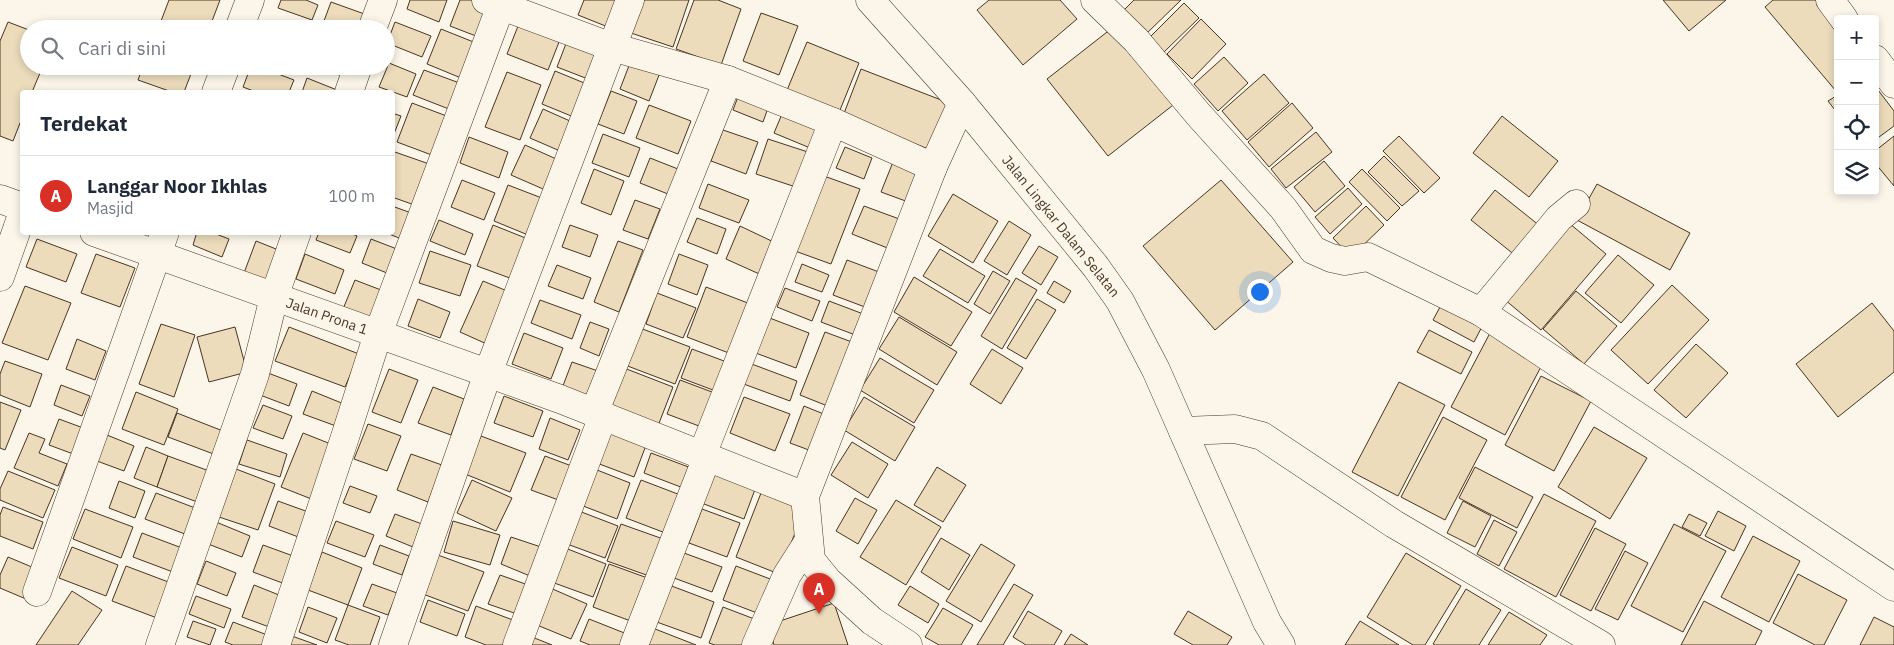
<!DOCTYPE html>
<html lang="id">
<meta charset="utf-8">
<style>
body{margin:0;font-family:"IBM Plex Sans",sans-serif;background:#f6f6f7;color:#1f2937}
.controls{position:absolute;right:15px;top:15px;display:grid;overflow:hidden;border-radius:5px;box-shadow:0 2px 8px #0003}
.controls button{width:45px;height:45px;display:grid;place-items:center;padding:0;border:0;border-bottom:1px solid #e0e1e3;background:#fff;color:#1f2937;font:25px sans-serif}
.you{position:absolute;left:1259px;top:291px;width:18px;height:18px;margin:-12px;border:4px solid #fff;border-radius:50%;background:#1a73e8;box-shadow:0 0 0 8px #1a73e833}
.badge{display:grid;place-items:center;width:32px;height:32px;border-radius:50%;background:#d93025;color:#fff;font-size:16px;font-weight:700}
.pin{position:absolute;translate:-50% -41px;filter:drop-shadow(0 1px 2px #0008)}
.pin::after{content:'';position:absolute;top:26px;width:18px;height:15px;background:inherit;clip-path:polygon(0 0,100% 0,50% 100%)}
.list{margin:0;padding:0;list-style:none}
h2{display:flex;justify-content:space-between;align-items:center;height:65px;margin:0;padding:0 20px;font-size:21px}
h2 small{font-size:16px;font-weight:400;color:#747a83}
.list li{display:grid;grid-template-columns:32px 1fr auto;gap:15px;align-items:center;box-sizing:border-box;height:80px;padding:0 20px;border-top:1px solid #e0e1e3}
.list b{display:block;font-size:19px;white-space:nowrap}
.list p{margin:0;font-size:16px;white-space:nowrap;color:#747a83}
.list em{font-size:16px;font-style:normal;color:#747a83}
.icon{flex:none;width:28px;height:28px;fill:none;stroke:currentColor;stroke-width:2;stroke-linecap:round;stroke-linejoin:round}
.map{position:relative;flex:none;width:1894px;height:645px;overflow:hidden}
.search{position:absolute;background:#fff;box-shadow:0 2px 8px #0003;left:20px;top:20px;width:375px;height:55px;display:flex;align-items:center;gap:12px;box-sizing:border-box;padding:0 18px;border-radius:28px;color:#747a83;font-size:19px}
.panel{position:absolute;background:#fff;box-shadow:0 2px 8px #0003;left:20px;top:90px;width:375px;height:145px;border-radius:5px}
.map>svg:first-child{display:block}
.building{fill:#ecdcbc;stroke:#4a3520}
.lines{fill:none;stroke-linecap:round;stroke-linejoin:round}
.minor-casing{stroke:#4a3520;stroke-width:29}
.major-casing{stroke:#4a3520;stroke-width:29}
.minor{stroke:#fbf6e9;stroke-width:28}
.major{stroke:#fbf6e9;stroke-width:28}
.labels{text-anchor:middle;stroke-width:4;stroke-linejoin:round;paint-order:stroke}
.street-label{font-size:14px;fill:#4a3520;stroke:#fbf6e9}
</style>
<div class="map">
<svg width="1894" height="645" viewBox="0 0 1894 645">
<rect width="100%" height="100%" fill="#fbf6e9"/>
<g class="building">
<polygon points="169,0 220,0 209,29 158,29"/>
<polygon points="281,0 306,0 318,5 312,20 278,8"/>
<polygon points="410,0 447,0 439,22 407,9"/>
<polygon points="460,0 477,0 489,4 476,36 450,26"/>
<polygon points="584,0 617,0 608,27 578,15"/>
<polygon points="642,0 689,0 673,47 631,33"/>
<polygon points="694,0 718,0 741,9 721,65 676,49"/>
<polygon points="989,0 1060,0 1077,19 1023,65 977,10"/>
<polygon points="1134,0 1181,0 1145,35 1122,12"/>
<polygon points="1663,0 1726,0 1689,31"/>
<polygon points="1773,0 1818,0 1838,24 1838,89 1836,91 1765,7"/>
<polygon points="331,2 370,16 365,29 321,29"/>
<polygon points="1184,3 1199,18 1164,52 1150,37"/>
<polygon points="761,13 798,26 779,75 743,61"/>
<polygon points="1201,19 1226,44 1192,79 1167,54"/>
<polygon points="520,21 561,37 548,70 507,54"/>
<polygon points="8,22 29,30 29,66 43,66 32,92 22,92 22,118 13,141 0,136 0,41"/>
<polygon points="395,22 431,36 422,57 387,43"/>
<polygon points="1116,25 1177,102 1108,156 1047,79"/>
<polygon points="441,29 481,45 466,80 427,64"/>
<polygon points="567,41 598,54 588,79 557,67"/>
<polygon points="807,42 859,63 838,115 785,95"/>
<polygon points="1224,57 1248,83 1218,111 1194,84"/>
<polygon points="632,58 661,70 649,101 620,89"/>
<polygon points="389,63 416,74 407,97 379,87"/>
<polygon points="143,66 194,66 184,92 172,92 138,80"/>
<polygon points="251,66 257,66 294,80 289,92 256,92 243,87"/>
<polygon points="317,66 342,66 339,75"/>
<polygon points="861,69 949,103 931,150 843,116"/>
<polygon points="424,70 465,85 454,111 413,95"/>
<polygon points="555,71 594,87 581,120 542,104"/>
<polygon points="507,72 541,85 520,140 485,127"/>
<polygon points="1264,74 1289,103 1247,140 1222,111"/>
<polygon points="307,78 337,90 336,92 302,92"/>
<polygon points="1875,86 1894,111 1894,126 1875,140"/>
<polygon points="611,91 637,101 624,134 598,124"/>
<polygon points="739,94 769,105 763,122 733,110"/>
<polygon points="1838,95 1838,114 1828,101"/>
<polygon points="412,103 452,118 437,157 397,142"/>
<polygon points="1292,103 1313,128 1269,167 1248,142"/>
<polygon points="649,105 691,121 678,154 636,138"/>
<polygon points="785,107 827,124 815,150 774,133"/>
<polygon points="543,109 579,125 567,154 530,138"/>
<polygon points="392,113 401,116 392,139"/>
<polygon points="1502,116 1558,161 1529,197 1473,153"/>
<polygon points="723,130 758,142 746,174 711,161"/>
<polygon points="1316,132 1332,152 1286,188 1271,169"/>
<polygon points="603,134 640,148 629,177 592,163"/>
<polygon points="1399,136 1440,178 1424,193 1383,151"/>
<polygon points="1894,136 1894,186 1875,163 1875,151"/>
<polygon points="469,137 508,152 499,178 460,163"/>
<polygon points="768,139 814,154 802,189 756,174"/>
<polygon points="525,145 563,162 550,192 511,175"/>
<polygon points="845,147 872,158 864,179 836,168"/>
<polygon points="392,151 435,166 420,207 392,197"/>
<polygon points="1384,156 1419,191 1402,206 1368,172"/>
<polygon points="650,158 678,169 668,194 640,183"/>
<polygon points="1324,161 1345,186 1315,212 1294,187"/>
<polygon points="893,162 922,174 911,203 881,192"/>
<polygon points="594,169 624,181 611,215 581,203"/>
<polygon points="1362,169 1400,208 1387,221 1349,182"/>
<polygon points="824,176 860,189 831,264 795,251"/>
<polygon points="462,180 495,193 484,220 451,207"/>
<polygon points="1221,180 1293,262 1215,330 1143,246"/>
<polygon points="708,184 749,200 739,223 699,208"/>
<polygon points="1597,184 1690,233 1670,270 1577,220"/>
<polygon points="508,185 547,200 533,237 494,221"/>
<polygon points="1348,188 1362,204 1330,234 1315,217"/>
<polygon points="1495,190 1540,226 1516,256 1471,220"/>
<polygon points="953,194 998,221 973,263 928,236"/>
<polygon points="635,200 660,209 648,239 623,230"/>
<polygon points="392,206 414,214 404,240 384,232 392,232"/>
<polygon points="864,206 902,220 890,249 852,234"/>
<polygon points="1366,206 1384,225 1351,257 1333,238"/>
<polygon points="697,218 726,229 717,254 687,242"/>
<polygon points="1563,218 1606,254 1541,330 1498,294"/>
<polygon points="439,220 473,234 465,255 430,241"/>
<polygon points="1009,221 1031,235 1007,275 984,261"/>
<polygon points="493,225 533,241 518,281 477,266"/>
<polygon points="570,225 598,235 590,257 562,247"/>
<polygon points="740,226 780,245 766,277 726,259"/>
<polygon points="197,232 211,232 229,239 222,257 193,245"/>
<polygon points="319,232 348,232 357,236 350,253 316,240"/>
<polygon points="37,239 77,254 66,282 26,267"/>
<polygon points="371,239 402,251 392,275 362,263"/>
<polygon points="256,241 281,251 269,283 244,273"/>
<polygon points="618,241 643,250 619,312 594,302"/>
<polygon points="1039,246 1058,257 1041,285 1022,273"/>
<polygon points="940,249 985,276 968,303 923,276"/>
<polygon points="430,251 471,265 460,296 419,283"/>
<polygon points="96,254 135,268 120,307 81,293"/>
<polygon points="305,254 344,270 335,294 296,279"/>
<polygon points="679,254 708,265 697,295 668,284"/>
<polygon points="1618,255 1654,285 1621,323 1585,293"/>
<polygon points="847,260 887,275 873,310 833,295"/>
<polygon points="802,264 829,275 822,292 795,282"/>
<polygon points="557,265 591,278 583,299 548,286"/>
<polygon points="993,271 1010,281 990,314 974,304"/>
<polygon points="914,277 972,312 951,346 894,312"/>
<polygon points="1016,278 1037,290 1002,349 981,336"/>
<polygon points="355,280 381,290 370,320 343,309"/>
<polygon points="483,281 512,293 489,345 460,332"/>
<polygon points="1054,281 1071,291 1064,303 1047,293"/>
<polygon points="1672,285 1709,320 1648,384 1611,350"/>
<polygon points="25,286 71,303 48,360 2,343"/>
<polygon points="706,287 753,305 734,355 687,337"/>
<polygon points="785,288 820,301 812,321 777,307"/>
<polygon points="1576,291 1617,326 1584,364 1543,329"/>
<polygon points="657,293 696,308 683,338 646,324"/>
<polygon points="1446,296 1487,317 1474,342 1433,320"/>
<polygon points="418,299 450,312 440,338 408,326"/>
<polygon points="1037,299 1056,310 1026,359 1007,348"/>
<polygon points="540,300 581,315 572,339 531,323"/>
<polygon points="829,301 866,315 858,336 821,322"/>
<polygon points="1872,303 1894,331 1894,372 1838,417 1796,364"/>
<polygon points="767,317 809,333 796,368 753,352"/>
<polygon points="899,317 957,352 937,385 879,349"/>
<polygon points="590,322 609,329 599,356 580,348"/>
<polygon points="161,324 195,335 174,397 139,384"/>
<polygon points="235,327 247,372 209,382 197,337"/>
<polygon points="289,327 359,354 345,387 275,361"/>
<polygon points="640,328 690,347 675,384 625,365"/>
<polygon points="1429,330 1472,352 1461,374 1417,352"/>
<polygon points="825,332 860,345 835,409 800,395"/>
<polygon points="524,333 563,348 551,379 512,364"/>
<polygon points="1490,333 1544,361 1505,435 1451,407"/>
<polygon points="77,339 106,351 95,380 66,369"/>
<polygon points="1696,344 1728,373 1686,418 1654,390"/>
<polygon points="692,349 732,364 721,393 681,378"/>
<polygon points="992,349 1023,368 1001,404 970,384"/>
<polygon points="880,358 934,390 914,423 860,390"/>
<polygon points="5,361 42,374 30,407 0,395 0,374"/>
<polygon points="572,362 601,372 590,402 561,391"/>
<polygon points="749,363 797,381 790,401 741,383"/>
<polygon points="624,368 673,387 656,431 607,412"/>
<polygon points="389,369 418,380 401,423 372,412"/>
<polygon points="268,373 297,384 289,406 260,395"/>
<polygon points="1541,376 1591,401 1554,471 1505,445"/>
<polygon points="680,380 720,395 707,429 667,414"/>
<polygon points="1399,382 1445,405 1398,496 1352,472"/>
<polygon points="61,385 90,396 82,416 54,405"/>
<polygon points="433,387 464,399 451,435 418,423"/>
<polygon points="312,391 344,404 336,426 303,414"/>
<polygon points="136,392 178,409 164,445 122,429"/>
<polygon points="504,396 543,411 533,437 494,423"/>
<polygon points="744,397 790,414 775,451 730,433"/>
<polygon points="864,397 915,427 895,461 844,430"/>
<polygon points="0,402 21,410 5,450 0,448"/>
<polygon points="263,405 292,416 283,439 253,428"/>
<polygon points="804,406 831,417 817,453 790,443"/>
<polygon points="177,413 228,433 219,456 168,437"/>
<polygon points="1443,417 1487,440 1445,520 1401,497"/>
<polygon points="550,418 580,430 568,460 539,449"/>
<polygon points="59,419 86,429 76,455 49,445"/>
<polygon points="368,424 401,436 387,471 354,459"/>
<polygon points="607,425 648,440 634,477 594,462"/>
<polygon points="1594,427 1647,458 1610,519 1558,487"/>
<polygon points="29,433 45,439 39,453 67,464 58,486 14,468"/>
<polygon points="303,433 336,446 314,500 281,487"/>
<polygon points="107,435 134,446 124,471 97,461"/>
<polygon points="481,436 526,453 510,492 465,474"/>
<polygon points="247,440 287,454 280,477 239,464"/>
<polygon points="852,442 888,464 868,498 831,475"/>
<polygon points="146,447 168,456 157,487 134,478"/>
<polygon points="651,453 694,469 686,489 644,473"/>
<polygon points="411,454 442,465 428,502 397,490"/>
<polygon points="168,456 212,472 200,503 157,487"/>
<polygon points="545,456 577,468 564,502 531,490"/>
<polygon points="710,466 757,484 744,519 696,501"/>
<polygon points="937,467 966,485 943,522 914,505"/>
<polygon points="1475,467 1533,497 1517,528 1459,498"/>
<polygon points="592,468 630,483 617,519 578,504"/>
<polygon points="236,469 275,484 258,530 219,517"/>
<polygon points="8,471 55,490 43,518 0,500 0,489"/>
<polygon points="472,480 512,498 496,531 457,513"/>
<polygon points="641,480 683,496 668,534 626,518"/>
<polygon points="119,481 145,491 135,518 109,508"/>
<polygon points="350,486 377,496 370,513 343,503"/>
<polygon points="156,493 203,511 193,537 145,519"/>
<polygon points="761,493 804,510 779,574 736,557"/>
<polygon points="1544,494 1596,521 1556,597 1504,569"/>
<polygon points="855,498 877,510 858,544 836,531"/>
<polygon points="896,500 941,527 906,585 860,557"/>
<polygon points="278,501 311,513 301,538 269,526"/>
<polygon points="1463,501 1491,516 1475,547 1447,533"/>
<polygon points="3,507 43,522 33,549 0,536 0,515"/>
<polygon points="571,508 618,526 605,558 559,541"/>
<polygon points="85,509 133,527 121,558 73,539"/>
<polygon points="702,509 740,523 727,557 689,543"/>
<polygon points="1718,511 1746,526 1734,551 1705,536"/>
<polygon points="395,514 422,524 413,547 386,536"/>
<polygon points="1689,514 1707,523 1700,536 1682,527"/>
<polygon points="1494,520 1517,532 1499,566 1477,554"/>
<polygon points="336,521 374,535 365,557 327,543"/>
<polygon points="453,521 500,535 490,565 444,552"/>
<polygon points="216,522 250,536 242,557 208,544"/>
<polygon points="621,524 666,540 652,577 607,561"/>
<polygon points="1674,524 1726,551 1683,632 1631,606"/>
<polygon points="1595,528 1626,544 1591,611 1560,595"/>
<polygon points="142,533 182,548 173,572 133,557"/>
<polygon points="1753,536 1800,561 1769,622 1721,597"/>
<polygon points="511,537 541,547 530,576 501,564"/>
<polygon points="941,538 970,555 949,590 921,572"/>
<polygon points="981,544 1015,565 981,622 946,601"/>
<polygon points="263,545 296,557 285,584 253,572"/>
<polygon points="380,545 409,556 402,575 373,564"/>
<polygon points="560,546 606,564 593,597 546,580"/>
<polygon points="72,547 118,565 106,596 59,578"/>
<polygon points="1625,551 1648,563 1618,620 1595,609"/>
<polygon points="322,552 362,568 348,605 308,590"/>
<polygon points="684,553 722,567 712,592 674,578"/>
<polygon points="1406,553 1461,586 1425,645 1413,645 1367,617"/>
<polygon points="438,555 484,572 468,611 423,594"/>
<polygon points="8,557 39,570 26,599 0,588 0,575"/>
<polygon points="206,561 236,573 227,596 197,584"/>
<polygon points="609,564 653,580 636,623 593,607"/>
<polygon points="126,566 171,583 157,618 112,601"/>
<polygon points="736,566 778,582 765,616 723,600"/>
<polygon points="1798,574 1847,600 1824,645 1815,645 1773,623"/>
<polygon points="500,575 531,586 520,615 488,604"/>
<polygon points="372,584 397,593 388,615 363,606"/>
<polygon points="1014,584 1033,595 1003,645 977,645"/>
<polygon points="254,585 284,597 272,628 242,617"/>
<polygon points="669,585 714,602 701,638 654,621"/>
<polygon points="910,586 939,604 928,623 898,605"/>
<polygon points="548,587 587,604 571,639 532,623"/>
<polygon points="1466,589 1501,610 1479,645 1435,645 1433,644"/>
<polygon points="72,591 102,610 78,645 36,645"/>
<polygon points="196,596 231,609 224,628 189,614"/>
<polygon points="428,600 465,614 457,636 420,622"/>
<polygon points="1704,601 1762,631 1755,645 1681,645"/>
<polygon points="834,603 848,645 774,645 768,625"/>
<polygon points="348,605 380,617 370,645 349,645 335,640"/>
<polygon points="476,606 518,622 510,645 486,645 465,637"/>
<polygon points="308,607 337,618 327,643 299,632"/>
<polygon points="723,607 757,620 747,645 715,645 709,643"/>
<polygon points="943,608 973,625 961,645 939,645 925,637"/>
<polygon points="1028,611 1062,631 1054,645 1026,645 1013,637"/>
<polygon points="1188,611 1232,637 1227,645 1193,645 1174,634"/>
<polygon points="1509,612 1547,635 1540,645 1488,645"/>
<polygon points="1874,617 1894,627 1894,645 1860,645"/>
<polygon points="589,619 632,636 629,645 590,645 580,641"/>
<polygon points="193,621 216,629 210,645 187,637"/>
<polygon points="1360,621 1399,645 1345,645"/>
<polygon points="233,622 270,636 267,645 233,645 225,642"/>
<polygon points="650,627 696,645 643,645"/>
<polygon points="1071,634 1088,645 1064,645"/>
<polygon points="289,635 317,645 285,645"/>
<polygon points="527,635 552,645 523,645"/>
</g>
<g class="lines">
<defs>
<g id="minor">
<polyline points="486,0 612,47 728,80 833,122 933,167"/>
<polyline points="1095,0 1136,40 1198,114 1283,208 1313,250 1331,258 1345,261 1368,257 1481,312 1894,587"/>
<polyline points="1830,0 1844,19"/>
<polyline points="239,29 250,0"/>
<polyline points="372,29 383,0"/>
<polyline points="1875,59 1894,84"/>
<polyline points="216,92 226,66"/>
<polyline points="349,92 358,66"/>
<polyline points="0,199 22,207"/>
<polyline points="94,232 560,399 805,496"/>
<polyline points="0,277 22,215"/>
<polyline points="1481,312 1559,218 1576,204"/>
<polyline points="594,413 728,80"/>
<polyline points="1183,431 1235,429 1262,436 1394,524 1601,645"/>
<polyline points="702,455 833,122"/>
<polyline points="37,592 165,232"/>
<polyline points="160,645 255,374 274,297 297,232"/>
<polyline points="276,645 345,437 378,334 503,0"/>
<polyline points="393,645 488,373 630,0"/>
<polyline points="517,645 603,416"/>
<polyline points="634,645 707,457"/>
<polyline points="756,645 787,575 808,542"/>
<polyline points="908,645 872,621 828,581 811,560 805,496 933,167 962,103"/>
</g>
<polyline id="major" points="870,0 962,103 1096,267 1120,301 1156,370 1267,622 1281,645"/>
</defs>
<use href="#minor" class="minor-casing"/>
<use href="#major" class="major-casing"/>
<use href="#minor" class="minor"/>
<use href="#major" class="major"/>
</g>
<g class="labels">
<g class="street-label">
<text transform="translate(1061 226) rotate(51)" y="5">Jalan Lingkar Dalam Selatan</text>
<text transform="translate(327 316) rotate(19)" y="5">Jalan Prona 1</text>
</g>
</g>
</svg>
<div class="controls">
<button>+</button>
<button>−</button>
<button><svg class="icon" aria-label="locate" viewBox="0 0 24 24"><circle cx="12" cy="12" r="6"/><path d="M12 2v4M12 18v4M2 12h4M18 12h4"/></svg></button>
<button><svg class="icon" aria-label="layers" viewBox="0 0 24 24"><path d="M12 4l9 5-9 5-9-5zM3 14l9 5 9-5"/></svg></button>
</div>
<div class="you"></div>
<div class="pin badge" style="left:819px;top:614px">A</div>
<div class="search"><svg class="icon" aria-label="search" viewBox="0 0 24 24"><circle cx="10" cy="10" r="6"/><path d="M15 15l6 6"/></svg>Cari di sini</div>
<section class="panel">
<h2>Terdekat<small></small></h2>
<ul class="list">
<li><span class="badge">A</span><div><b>Langgar Noor Ikhlas</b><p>Masjid</p></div><em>100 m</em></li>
</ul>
</section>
</div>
